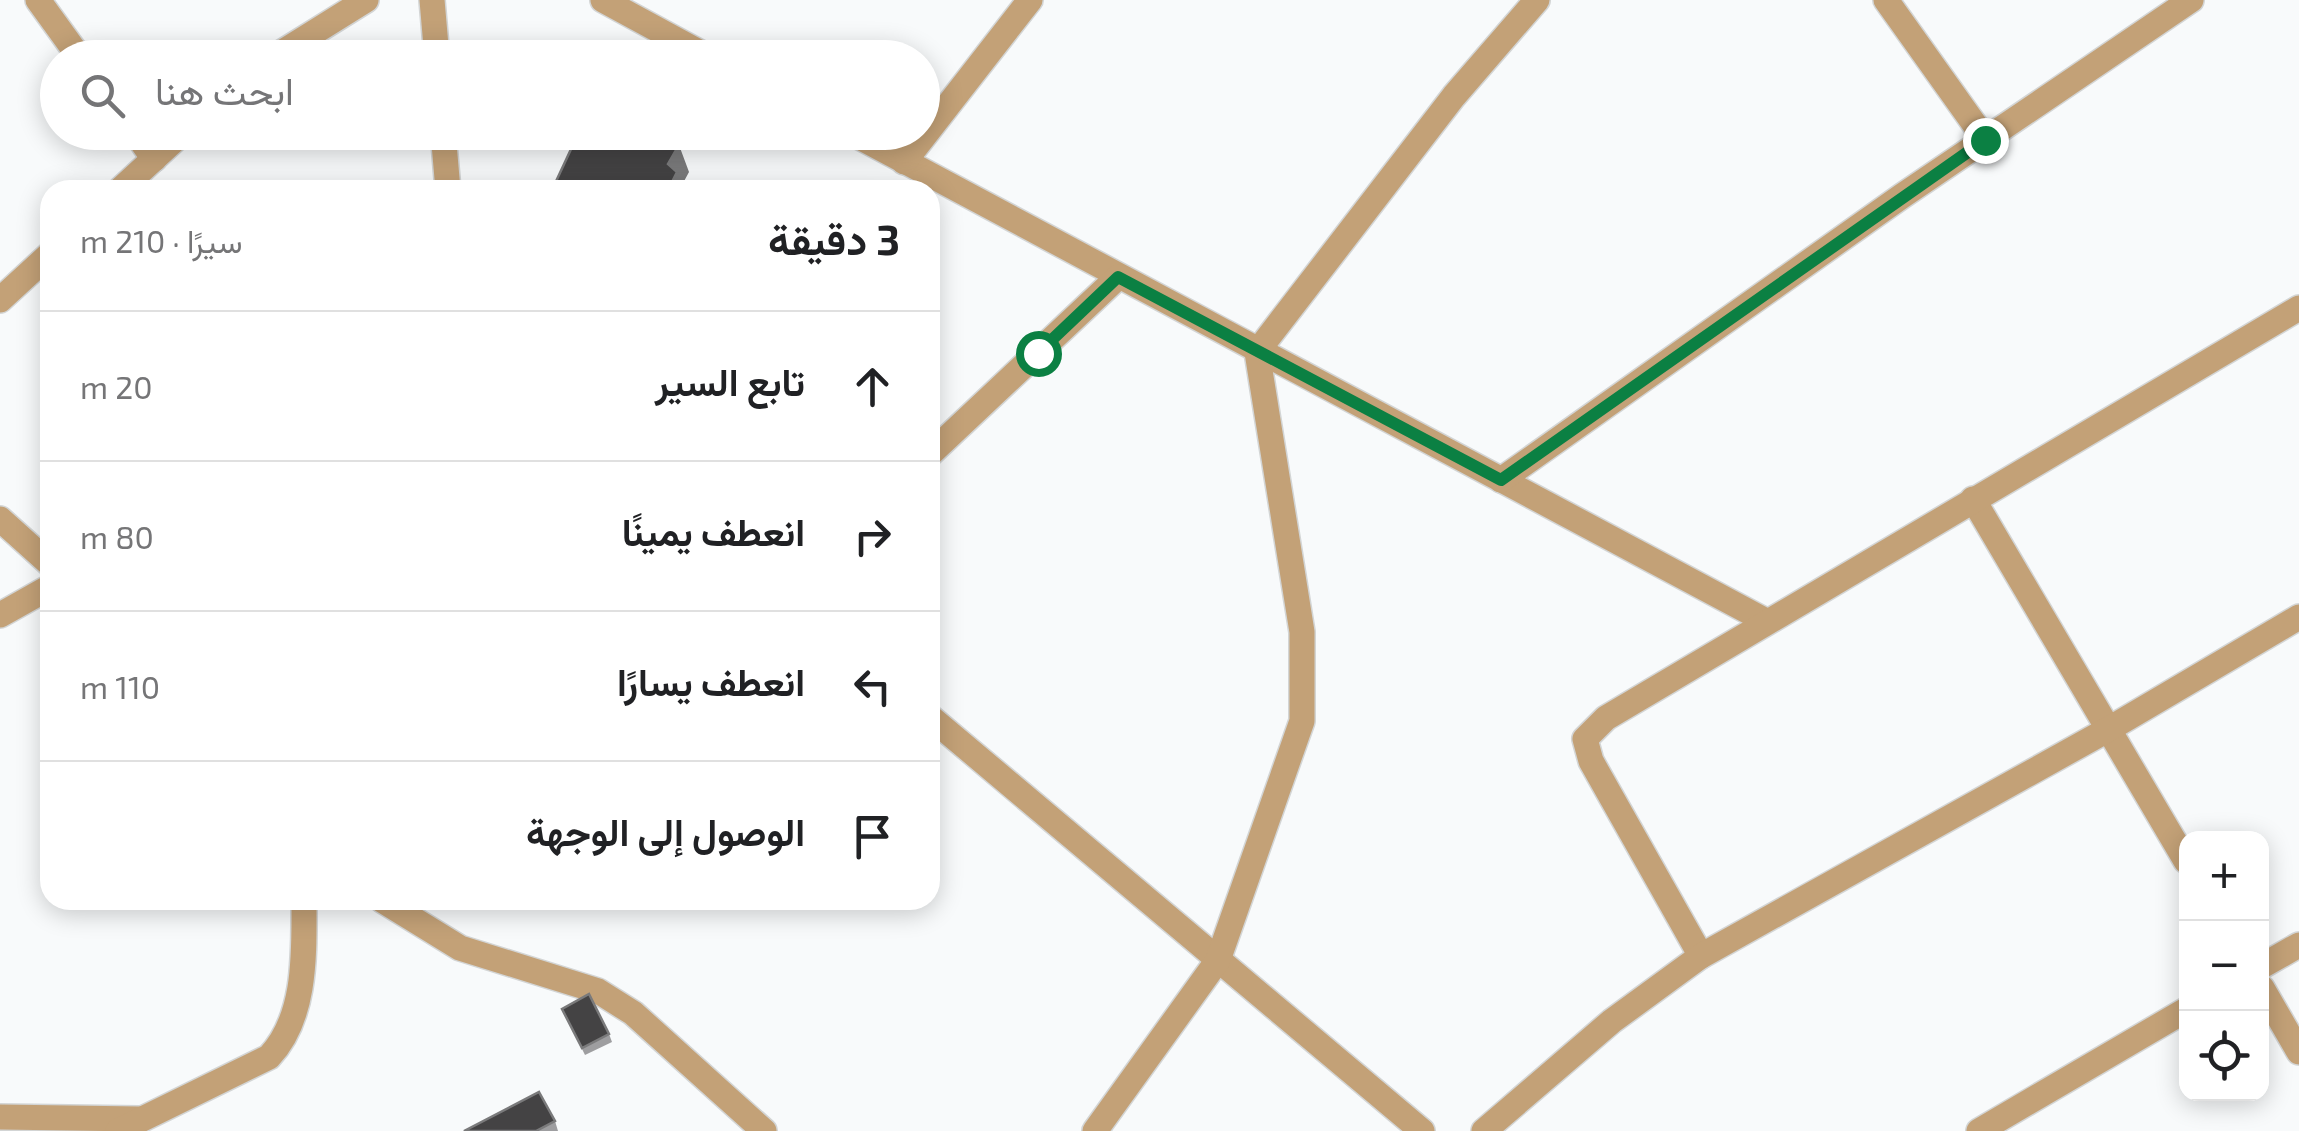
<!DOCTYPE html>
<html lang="ar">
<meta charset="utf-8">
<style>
body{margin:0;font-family:"Exo 2",Vazirmatn,sans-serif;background:#f6f6f6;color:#202124;direction:rtl}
.controls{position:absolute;right:30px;bottom:30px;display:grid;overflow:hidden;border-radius:20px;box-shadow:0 5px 25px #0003}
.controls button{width:90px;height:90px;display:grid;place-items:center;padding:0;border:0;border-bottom:2px solid #e0e0e0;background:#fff;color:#202124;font:50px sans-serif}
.stop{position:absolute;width:30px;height:30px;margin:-22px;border:8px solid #0b8043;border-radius:50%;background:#fff}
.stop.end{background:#0b8043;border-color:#fff;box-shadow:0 2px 10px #0008}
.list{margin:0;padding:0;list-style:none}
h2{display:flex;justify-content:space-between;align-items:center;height:130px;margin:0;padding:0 40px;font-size:42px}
h2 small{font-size:32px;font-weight:400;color:#757577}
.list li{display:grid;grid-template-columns:65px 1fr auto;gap:30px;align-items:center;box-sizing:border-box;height:150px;padding:0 40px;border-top:2px solid #e0e0e0}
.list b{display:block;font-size:38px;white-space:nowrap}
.list em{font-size:32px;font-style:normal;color:#757577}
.icon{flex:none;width:55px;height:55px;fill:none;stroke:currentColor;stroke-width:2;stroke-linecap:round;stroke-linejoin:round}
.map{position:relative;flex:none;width:2299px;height:1131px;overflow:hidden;direction:ltr}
.search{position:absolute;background:#fff;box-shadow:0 5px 25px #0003;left:40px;top:40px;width:900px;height:110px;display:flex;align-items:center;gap:25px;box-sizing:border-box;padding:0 35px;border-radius:55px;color:#757577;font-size:38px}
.panel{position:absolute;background:#fff;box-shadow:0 5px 25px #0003;left:40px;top:180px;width:900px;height:730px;border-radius:30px;direction:rtl}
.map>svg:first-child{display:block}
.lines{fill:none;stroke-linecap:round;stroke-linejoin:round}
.street-casing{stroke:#d3d5d5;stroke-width:28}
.street{stroke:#c3a177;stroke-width:25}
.wall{fill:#9e9ea0}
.shaded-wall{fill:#7a7a7b}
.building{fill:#444344;stroke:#7a7a7b;stroke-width:2.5}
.route{stroke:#0b8043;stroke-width:12}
</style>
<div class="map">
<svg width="2299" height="1131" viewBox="0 0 2299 1131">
<rect width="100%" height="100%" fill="#f8fafb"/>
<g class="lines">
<defs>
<g id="street">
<polyline points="38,0 80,58"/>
<polyline points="432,0 437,58"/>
<polyline points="603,0 710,58"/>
<polyline points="1886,0 1985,139"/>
<polyline points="273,58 366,0"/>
<polyline points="135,132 154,159"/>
<polyline points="443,132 448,190"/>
<polyline points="850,132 1766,621"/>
<polyline points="904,162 1030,0"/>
<polyline points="120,190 183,132"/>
<polyline points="0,300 50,254"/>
<polyline points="930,454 1118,277"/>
<polyline points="1501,480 1902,196 2191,0"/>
<polyline points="1973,499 2186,861"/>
<polyline points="0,519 50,564"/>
<polyline points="0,615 50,587"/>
<polyline points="930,717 1422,1131"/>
<polyline points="382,900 460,948 598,991 633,1013 764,1131"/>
<polyline points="1701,956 1591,761 1585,739 1606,718 2299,308"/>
<polyline points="2262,966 2299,945"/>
<polyline points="2262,988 2299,1052"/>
<polyline points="0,1117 139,1119"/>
<path d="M118,1131L269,1057C307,1017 304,952 304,900"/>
<polyline points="1095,1131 1218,960 1302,721 1302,632 1257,352 1454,96 1537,0"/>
<polyline points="1484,1131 1612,1021 1701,956 2109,729 2299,617"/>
<polyline points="1979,1131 2186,1010"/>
</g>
</defs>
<use href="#street" class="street-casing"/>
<use href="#street" class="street"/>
</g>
<g class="wall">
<polygon points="562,1009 609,1034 612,1042 585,1055"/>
<polygon points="555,1121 558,1131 464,1131"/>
</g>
<polygon class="shaded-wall" points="679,145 689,172 682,185 684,190 668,190 668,164"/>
<g class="building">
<polygon points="579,132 657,132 679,145 668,164 677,172 668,190 552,190"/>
<polygon points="589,994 609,1034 582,1048 562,1009"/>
<polygon points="539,1092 555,1121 536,1131 464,1131"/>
</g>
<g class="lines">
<polyline class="route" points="1038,353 1118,277 1501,480 1985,140"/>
</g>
</svg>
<div class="controls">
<button>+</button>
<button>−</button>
<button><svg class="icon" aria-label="locate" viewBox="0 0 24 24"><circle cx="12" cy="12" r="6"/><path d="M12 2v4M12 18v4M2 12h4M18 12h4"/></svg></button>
</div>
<div class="stop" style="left:1038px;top:353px"></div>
<div class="stop end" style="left:1985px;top:140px"></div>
<div class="search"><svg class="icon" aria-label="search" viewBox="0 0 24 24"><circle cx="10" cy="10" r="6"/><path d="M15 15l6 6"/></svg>ابحث هنا</div>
<section class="panel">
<h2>3 دقيقة<small>سيرًا · 210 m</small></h2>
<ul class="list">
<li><svg class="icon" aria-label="ahead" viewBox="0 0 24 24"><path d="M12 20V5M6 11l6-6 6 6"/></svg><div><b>تابع السير</b></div><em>20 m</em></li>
<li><svg class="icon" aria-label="right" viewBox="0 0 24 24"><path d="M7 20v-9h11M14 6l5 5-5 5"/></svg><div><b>انعطف يمينًا</b></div><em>80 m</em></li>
<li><svg class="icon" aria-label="left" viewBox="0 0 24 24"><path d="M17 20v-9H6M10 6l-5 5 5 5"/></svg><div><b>انعطف يسارًا</b></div><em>110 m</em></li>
<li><svg class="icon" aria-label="arrive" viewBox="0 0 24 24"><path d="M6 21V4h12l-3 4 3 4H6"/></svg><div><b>الوصول إلى الوجهة</b></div></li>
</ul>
</section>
</div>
